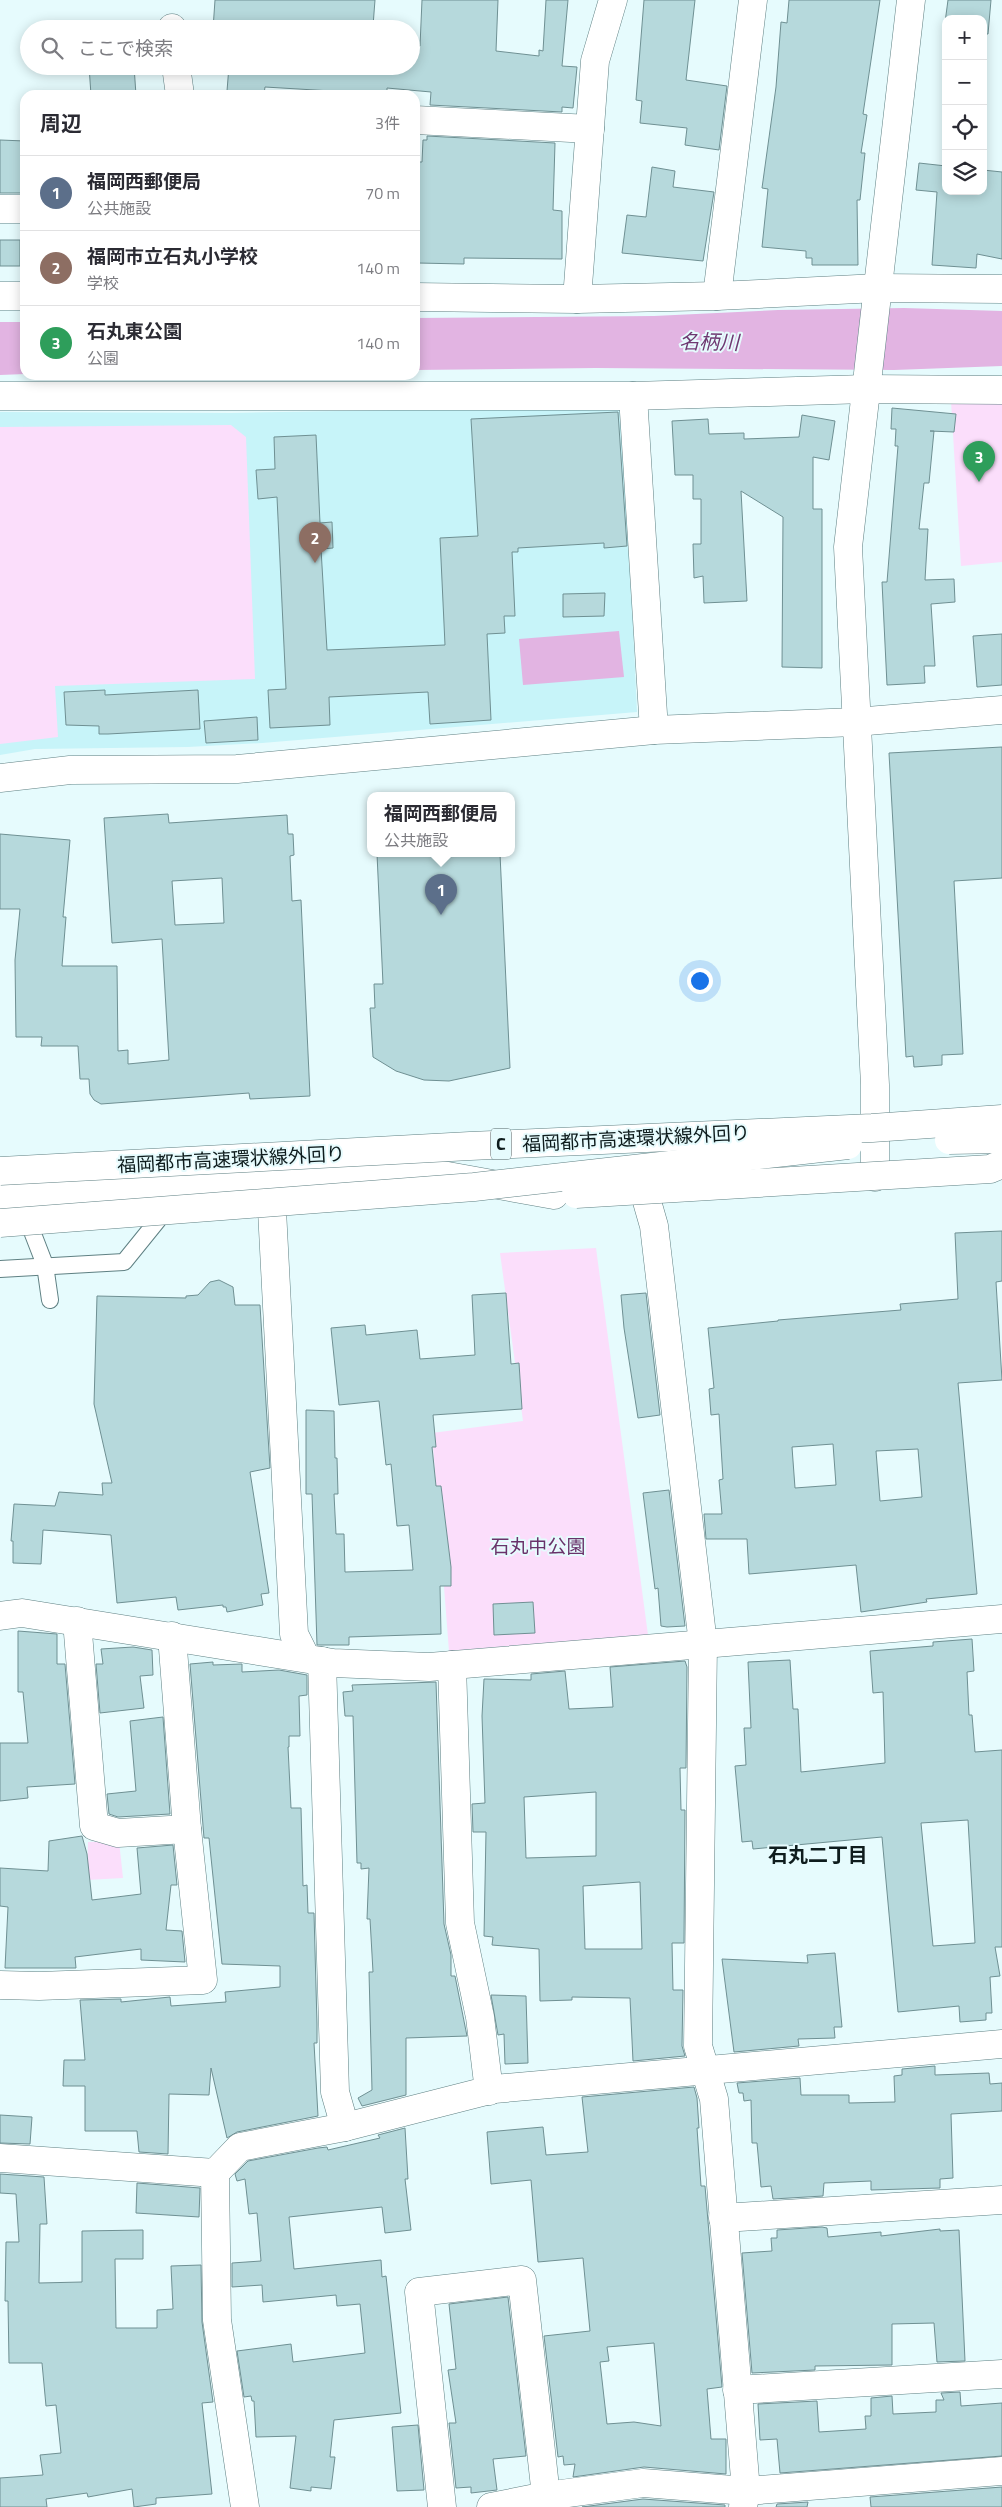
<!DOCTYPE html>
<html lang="ja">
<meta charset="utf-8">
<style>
body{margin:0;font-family:"Titillium Web","Noto Sans JP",sans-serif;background:#f7f7f7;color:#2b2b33}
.controls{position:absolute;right:15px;top:15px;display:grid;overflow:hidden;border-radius:10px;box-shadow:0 2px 12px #0003}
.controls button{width:45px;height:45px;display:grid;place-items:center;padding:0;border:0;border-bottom:1px solid #e1e1e2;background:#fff;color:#2b2b33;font:25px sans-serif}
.you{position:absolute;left:699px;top:980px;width:18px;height:18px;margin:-12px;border:4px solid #fff;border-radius:50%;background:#1a73e8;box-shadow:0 0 0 8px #1a73e833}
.badge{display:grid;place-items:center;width:32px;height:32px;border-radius:50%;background:#97349b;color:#fff;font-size:16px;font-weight:700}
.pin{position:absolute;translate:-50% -41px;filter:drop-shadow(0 1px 2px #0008)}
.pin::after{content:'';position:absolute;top:26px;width:18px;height:15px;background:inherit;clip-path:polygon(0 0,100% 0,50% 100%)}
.popup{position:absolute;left:367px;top:792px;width:148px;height:65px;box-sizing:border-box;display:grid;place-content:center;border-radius:10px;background:#fff;filter:drop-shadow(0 1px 4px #0005);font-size:16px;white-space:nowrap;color:#7c7c81}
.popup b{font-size:19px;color:#2b2b33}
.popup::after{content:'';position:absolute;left:50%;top:100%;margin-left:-10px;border:10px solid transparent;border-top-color:#fff}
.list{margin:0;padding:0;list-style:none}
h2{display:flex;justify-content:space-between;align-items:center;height:65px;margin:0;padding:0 20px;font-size:21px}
h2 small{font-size:16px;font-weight:400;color:#7c7c81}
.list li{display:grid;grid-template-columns:32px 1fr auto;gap:15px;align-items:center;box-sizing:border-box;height:75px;padding:0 20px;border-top:1px solid #e1e1e2}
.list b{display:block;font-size:19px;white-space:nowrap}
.list p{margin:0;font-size:16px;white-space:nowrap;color:#7c7c81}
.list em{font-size:16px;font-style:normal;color:#7c7c81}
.icon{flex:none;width:28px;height:28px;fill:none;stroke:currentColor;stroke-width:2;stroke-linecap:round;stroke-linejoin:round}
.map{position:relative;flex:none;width:1002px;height:2507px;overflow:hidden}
.search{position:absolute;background:#fff;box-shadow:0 2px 12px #0003;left:20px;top:20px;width:400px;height:55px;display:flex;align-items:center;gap:12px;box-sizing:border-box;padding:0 18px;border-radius:28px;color:#7c7c81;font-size:19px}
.panel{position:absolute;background:#fff;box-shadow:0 2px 12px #0003;left:20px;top:90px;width:400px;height:290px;border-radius:15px}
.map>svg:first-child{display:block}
.built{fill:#c7f4f9}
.green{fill:#fbdefb}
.water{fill:#e2b4e2}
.building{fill:#b6d9dc;stroke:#6f9093;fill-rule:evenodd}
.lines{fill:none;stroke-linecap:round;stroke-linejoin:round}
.lane-casing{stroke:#5f8083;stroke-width:18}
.street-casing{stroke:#5f8083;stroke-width:29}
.secondary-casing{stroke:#5f8083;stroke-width:29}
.highway-casing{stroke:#5f8083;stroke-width:29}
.lane{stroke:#fff;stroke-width:16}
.street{stroke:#fff;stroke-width:28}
.secondary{stroke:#fff;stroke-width:28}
.highway{stroke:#fff;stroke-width:28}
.highway-bridge-casing{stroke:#5f8083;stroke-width:29;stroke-linecap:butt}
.highway-bridge{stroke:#fff;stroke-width:28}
.labels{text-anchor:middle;stroke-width:4;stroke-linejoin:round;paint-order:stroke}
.shield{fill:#e6fbfd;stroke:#4f5f60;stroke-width:1}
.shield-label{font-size:18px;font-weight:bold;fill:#0e1c1d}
.street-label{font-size:19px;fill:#0e1c1d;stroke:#e6fbfd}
.park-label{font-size:19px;fill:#69326a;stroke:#e6fbfd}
.water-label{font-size:20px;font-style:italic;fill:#6f3871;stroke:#e6fbfd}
.neighbourhood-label{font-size:20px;font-weight:bold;fill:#0e1c1d;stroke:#e6fbfd}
</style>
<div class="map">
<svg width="1002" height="2507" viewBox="0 0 1002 2507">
<rect width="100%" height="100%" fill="#e6fbfd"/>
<polygon class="built" points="623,406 637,712 262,743 188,747 35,749 0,755 0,412 232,413"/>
<g class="green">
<polygon points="951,401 1002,401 1002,562 961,566"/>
<polygon points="231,425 246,437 255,679 55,686 58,737 0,744 0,427"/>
<polygon points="596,1248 648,1635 449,1651 432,1433 523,1421 500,1253"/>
<polygon points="119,1841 123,1878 87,1880 88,1842"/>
</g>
<g class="water">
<polygon points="904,308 1002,311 1002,366 894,370 596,368 415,370 415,318 654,316 778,310"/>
<polygon points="0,322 25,322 25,374 0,375"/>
<polygon points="619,631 624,677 523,685 519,639"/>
</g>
<g class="building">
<polygon points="215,0 375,0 373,26 380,27 380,29 213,29"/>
<polygon points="422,0 498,0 496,51 539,56 539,50 543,51 546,0 568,0 562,66 577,67 573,108 562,107 562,112 430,105 431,92 387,88 387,95 348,95 348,92 265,87 264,94 227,91 229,66 411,66 411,45 420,46"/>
<polygon points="644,0 695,0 686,80 727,86 719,150 685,145 687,128 640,123 642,101 636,100"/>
<polygon points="789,0 880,0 863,114 867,115 861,153 865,153 860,200 857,200 858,265 812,265 812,258 806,258 806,251 762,247 768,189 762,188 776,87 781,22 787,23"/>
<polygon points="948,0 991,0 988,34 983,34 983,19 946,19 944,30"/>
<polygon points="89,66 134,66 136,95 91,95"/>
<polygon points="427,136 555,143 553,210 562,211 562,259 464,258 464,264 418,263 418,249 415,249 415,162 422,162 423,140 427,140"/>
<polygon points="0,140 25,141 25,193 0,193"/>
<polygon points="919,163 946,166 946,191 983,191 983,170 1002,172 1002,259 977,254 976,268 932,265 937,192 916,190"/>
<polygon points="652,167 675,171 673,187 714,192 703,261 622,253 627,215 646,217"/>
<rect x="0" y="240" width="20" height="26"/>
<polygon points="892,408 956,414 954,432 930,431 934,431 929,483 924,483 919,529 928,529 925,580 954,579 955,602 931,604 935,666 924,666 925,683 887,685 882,582 887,582 898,446 895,446 896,429 891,429"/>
<polygon points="618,412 627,546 604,548 604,543 518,548 518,552 512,552 515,616 504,616 505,633 487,634 491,720 430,724 428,692 329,697 330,725 270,728 268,690 286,689 277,497 258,499 256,470 275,469 274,437 316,435 320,523 332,522 333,548 321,549 327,650 445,645 440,538 478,536 471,419"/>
<polygon points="802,415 835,421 829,460 813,457 813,509 822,509 822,668 782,667 783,517 741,491 747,601 704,603 703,576 694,578 693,544 701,544 701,499 693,499 693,475 675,475 672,421 708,419 709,434 744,433 744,439 799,437"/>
<polygon points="605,593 604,616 563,617 563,594"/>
<polygon points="1002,634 1002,685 977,687 973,636"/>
<polygon points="105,690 105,695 198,690 200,729 108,734 99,734 99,726 66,725 64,692"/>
<polygon points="257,717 258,740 206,743 204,721"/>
<polygon points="1002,747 1002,878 954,881 963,1054 942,1055 942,1065 914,1067 913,1056 906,1057 889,753"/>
<path d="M168,814L169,823L287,815L288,834H293L294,855L290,856L292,901L301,900L310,1096L250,1099L249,1093L101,1104L94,1100L90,1094L89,1079H80L78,1046H41L42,1037H16L15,960L20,909H0V834L70,840L63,917H66L62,966H117L118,1051L128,1050V1064L169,1060L162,939L112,943L104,818ZM222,878L224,923L175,925L172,881Z"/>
<polygon points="377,854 500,854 510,1068 449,1081 424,1080 396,1071 373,1057 370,1008 375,1008 374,984 383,984"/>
<path d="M1002,1231V1281L996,1282L1002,1380L958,1383L977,1594L926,1599L927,1602L861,1612L856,1565L749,1574L747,1539H706L704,1514H722L719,1480L723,1479L719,1414L711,1415L709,1389L714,1388L708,1328L778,1321V1320L901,1310L900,1304L958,1299L955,1233ZM833,1444L836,1485L795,1488L792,1447ZM918,1449L922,1497L880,1501L876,1451Z"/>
<polygon points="219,1280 233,1287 235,1305 260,1305 270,1468 250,1472 269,1593 261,1594 263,1605 227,1612 226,1607 223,1607 223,1605 178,1610 176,1597 117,1603 111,1535 43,1530 41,1564 13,1563 13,1541 11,1541 14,1504 55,1506 59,1492 103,1495 102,1483 112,1483 94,1404 97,1296 186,1298 186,1296 198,1295 210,1282"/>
<polygon points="506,1293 511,1364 519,1363 522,1409 433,1415 436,1447 432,1447 436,1486 441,1486 451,1567 451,1586 440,1586 441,1634 349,1637 349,1645 317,1645 312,1494 306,1494 306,1410 334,1411 335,1458 337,1458 338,1494 334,1494 336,1534 344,1534 345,1572 413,1570 409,1525 397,1526 391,1464 386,1465 379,1401 339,1405 331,1328 365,1325 366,1335 417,1330 420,1359 475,1355 472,1295"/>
<polygon points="646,1293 660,1415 638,1418 624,1328 621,1295"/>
<polygon points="669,1490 685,1626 667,1627 661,1626 658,1588 655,1589 643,1493"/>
<polygon points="533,1602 535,1633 494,1635 493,1604"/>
<polygon points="18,1631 57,1634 57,1664 65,1664 75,1784 27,1787 28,1798 0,1801 0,1743 28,1743 23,1692 18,1692"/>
<path d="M972,1639L974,1671L967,1672L969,1715H972L975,1752L1002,1750V1947H995L1000,1976L990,1977L992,2013H986V2020L960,2022L959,2006L898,2012L882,1837L753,1849L752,1841L742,1842L735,1766L746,1765L744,1728H751L748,1662L790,1660L793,1709H798L801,1772L885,1763L883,1692L873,1693L870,1651L933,1646V1642ZM968,1820L975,1943L933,1946L921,1823Z"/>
<polygon points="133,1647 152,1650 153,1675 140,1676 144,1708 100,1713 96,1664 103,1664 101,1649"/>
<path d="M685,1661L687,1667L686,1768H680L681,1810H685L684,1943H672L673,1990H683L682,2046L685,2056L633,2061L630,1998L572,1997V2000L540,2001L539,1949L492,1945L493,1937L484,1936L486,1832H473L472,1804L485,1803L482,1716L484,1679L531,1680V1674L565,1671L569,1709L613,1707L610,1667ZM596,1792V1856L526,1858L524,1797ZM640,1882L642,1949H585L583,1886Z"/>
<polygon points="213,1662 213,1665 242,1664 242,1672 279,1670 307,1675 307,1695 299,1696 300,1736 289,1736 289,1747 288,1747 291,1808 301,1808 303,1886 307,1885 308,1913 314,1913 317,2024 317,2043 314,2043 318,2116 237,2132 227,2138 211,2068 209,2095 169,2094 168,2154 139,2152 137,2131 85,2131 85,2086 63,2086 64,2060 85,2060 80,2000 121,1999 121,2002 170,1997 171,2006 226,2002 225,1992 280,1987 280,1966 222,1964 209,1838 204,1838 190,1664"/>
<polygon points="436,1682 444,1924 451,1955 451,1976 455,1976 467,2036 406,2038 406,2095 362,2106 358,2098 372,2090 369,1972 373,1972 370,1919 367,1919 369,1868 361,1869 361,1863 357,1863 353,1716 345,1716 343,1692 353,1691 352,1685"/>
<polygon points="163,1717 170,1814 118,1817 109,1814 107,1794 136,1791 130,1721"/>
<polygon points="82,1836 87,1854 92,1900 141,1894 137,1848 173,1845 177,1885 171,1885 166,1930 182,1931 185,1962 141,1960 141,1949 75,1957 76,1968 5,1968 8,1907 0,1906 0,1868 48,1871 49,1841"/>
<polygon points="835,1953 842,2027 834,2027 835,2038 798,2039 799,2046 734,2052 722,1959 808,1963 807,1955"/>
<polygon points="491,1995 526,1996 528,2063 505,2064 504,2034 498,2035"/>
<polygon points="935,2066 935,2075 989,2073 990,2084 1002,2083 1002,2111 951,2114 953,2178 940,2179 940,2188 871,2190 871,2181 824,2183 823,2196 773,2199 771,2186 761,2187 757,2143 752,2143 751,2100 744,2101 743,2093 739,2093 737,2083 800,2078 801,2095 849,2095 849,2103 895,2102 894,2076 902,2075 902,2069"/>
<path d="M694,2087L697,2098L699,2128H697L701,2186H705L722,2387L707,2389L711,2439H726V2474L644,2467L573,2477L575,2464L564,2465L563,2456L558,2457L544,2336L590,2331L583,2258L538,2262L531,2180L491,2184L487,2132L543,2127L546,2155L588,2152L582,2097ZM654,2343L661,2426L634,2422L607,2424L600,2362L609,2361L607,2347Z"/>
<polygon points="0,2115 32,2117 30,2144 0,2143"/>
<polygon points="405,2128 408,2179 405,2179 411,2230 385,2233 382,2207 289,2217 294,2269 381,2260 382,2277 386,2276 401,2413 334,2420 330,2457 335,2457 331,2489 311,2487 311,2491 290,2488 296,2436 256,2437 254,2401 252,2401 251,2396 244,2397 237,2351 291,2344 293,2362 365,2353 360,2304 337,2306 336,2295 263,2302 262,2285 232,2287 232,2263 261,2261 257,2213 249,2214 245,2179 237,2181 235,2174 248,2161 318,2148 327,2147 328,2150 380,2138 378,2135"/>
<polygon points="0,2174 44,2177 47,2224 40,2224 39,2283 82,2282 82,2231 143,2230 143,2259 115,2259 116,2328 157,2328 157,2310 173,2309 171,2266 201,2265 202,2322 213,2402 202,2403 212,2494 156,2498 156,2504 134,2507 132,2489 88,2497 87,2493 46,2499 47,2507 0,2507 0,2478 43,2475 40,2455 61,2453 56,2405 46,2406 42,2363 9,2363 8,2301 5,2301 6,2242 19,2242 16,2194 0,2193"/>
<polygon points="137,2183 200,2188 199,2217 136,2213"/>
<polygon points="822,2227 827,2228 828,2237 881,2232 881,2236 940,2229 940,2231 959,2230 965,2361 937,2362 934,2323 892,2324 892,2365 815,2366 815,2370 752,2373 742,2253 772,2251 771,2238 777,2238 777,2230"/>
<polygon points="508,2297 526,2456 493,2459 497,2490 471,2493 471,2487 456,2488 449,2423 456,2423 448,2370 456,2369 449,2304"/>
<polygon points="960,2392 961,2406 1002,2403 1002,2456 780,2473 777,2439 760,2440 758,2404 817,2401 819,2432 866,2429 865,2416 871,2416 871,2398 892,2396 893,2414 936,2412 936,2400 944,2400 941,2393"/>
<polygon points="418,2425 424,2490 397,2491 392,2427"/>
<polygon points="1002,2487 1002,2507 871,2507 870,2497"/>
<polygon points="643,2499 725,2505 725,2507 582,2507"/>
<polygon points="808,2502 807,2507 776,2507 777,2504"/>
</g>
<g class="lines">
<defs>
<g id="lane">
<polyline points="28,1221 45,1265 50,1300"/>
<polyline points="0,1269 124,1262 162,1215"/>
</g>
<g id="street">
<polyline points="613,0 595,61 577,299 717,296 878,288 1002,289"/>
<polyline points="172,28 172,29"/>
<polyline points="176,66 180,95"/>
<polyline points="415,120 590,129"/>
<polyline points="0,209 25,209"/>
<polyline points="0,296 25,296"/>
<polyline points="717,296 753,0"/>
<polyline points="415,297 577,299"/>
<polyline points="0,396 633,396 866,389 1002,390"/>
<polyline points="633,396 654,730"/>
<polyline points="0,778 70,770 237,769 654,730 855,722"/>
<polyline points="644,1191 654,1226 703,1644 698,2046 714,2099 746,2491 743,2507"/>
<polyline points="272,1210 294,1634 306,1658"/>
<polyline points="0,1616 22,1613 333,1663 429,1667 1002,1619"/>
<polyline points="77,1621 94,1826 118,1833 187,1829"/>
<polyline points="322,1661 335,2092 345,2127"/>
<polyline points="452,1665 460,1923 480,2017 489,2091"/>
<polyline points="0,1985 39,1986 203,1980 187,1829 172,1636"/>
<polyline points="0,2158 215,2173 240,2147 345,2127 494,2089 1002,2044"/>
<polyline points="215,2173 217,2320 245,2507"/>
<polyline points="723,2218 1002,2200"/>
<polyline points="737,2390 1002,2374"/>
<polyline points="442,2507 419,2292 522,2280 546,2496"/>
<polyline points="491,2507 546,2496 643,2483 746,2491 1002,2471"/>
</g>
<g id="secondary">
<polyline points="855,722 1002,710"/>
<polyline points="875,1177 875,1085 848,547 911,0"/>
</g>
<polyline id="highway" points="0,1196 431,1173 554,1195"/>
</defs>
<use href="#lane" class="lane-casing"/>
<use href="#street" class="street-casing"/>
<use href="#secondary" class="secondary-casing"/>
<use href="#highway" class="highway-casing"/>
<use href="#lane" class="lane"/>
<use href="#street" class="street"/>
<use href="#secondary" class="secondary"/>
<use href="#highway" class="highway"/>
<defs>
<g id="highway-bridge">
<polyline points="949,1140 1002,1139"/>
<polyline points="0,1171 470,1146 872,1128 1002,1119"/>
<polyline points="576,1194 990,1169 1002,1164"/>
<polyline points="0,1223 474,1187 848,1145"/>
</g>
</defs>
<use href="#highway-bridge" class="highway-bridge-casing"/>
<use href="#highway-bridge" class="highway-bridge"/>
</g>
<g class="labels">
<rect class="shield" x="491" y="1128.5" width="20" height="31" rx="4"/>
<g class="shield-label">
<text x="501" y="1150">C</text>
</g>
<g class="street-label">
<text transform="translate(636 1138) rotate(-3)" y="7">福岡都市高速環状線外回り</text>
<text transform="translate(231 1159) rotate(-3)" y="7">福岡都市高速環状線外回り</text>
</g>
<g class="park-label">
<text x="538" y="1553">石丸中公園</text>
</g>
<g class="water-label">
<text transform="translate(709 342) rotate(1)" y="7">名柄川</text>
</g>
<g class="neighbourhood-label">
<text x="818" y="1862">石丸二丁目</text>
</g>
</g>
</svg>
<div class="controls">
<button>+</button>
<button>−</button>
<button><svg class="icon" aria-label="locate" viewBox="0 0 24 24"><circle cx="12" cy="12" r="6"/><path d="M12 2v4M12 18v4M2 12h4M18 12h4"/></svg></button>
<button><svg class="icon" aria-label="layers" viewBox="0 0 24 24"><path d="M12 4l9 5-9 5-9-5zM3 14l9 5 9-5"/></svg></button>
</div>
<div class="you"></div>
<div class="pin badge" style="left:441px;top:915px;background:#5c6f8a">1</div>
<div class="popup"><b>福岡西郵便局</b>公共施設</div>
<div class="pin badge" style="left:315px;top:563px;background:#8d6e63">2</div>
<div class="pin badge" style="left:979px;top:482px;background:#2e9e5b">3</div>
<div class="search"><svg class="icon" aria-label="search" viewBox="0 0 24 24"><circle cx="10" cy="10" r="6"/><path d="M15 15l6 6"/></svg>ここで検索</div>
<section class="panel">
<h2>周辺<small>3件</small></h2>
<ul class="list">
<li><span class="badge" style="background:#5c6f8a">1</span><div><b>福岡西郵便局</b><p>公共施設</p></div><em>70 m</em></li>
<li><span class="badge" style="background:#8d6e63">2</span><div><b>福岡市立石丸小学校</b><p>学校</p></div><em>140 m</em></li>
<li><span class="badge" style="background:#2e9e5b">3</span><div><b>石丸東公園</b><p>公園</p></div><em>140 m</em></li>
</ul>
</section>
</div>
